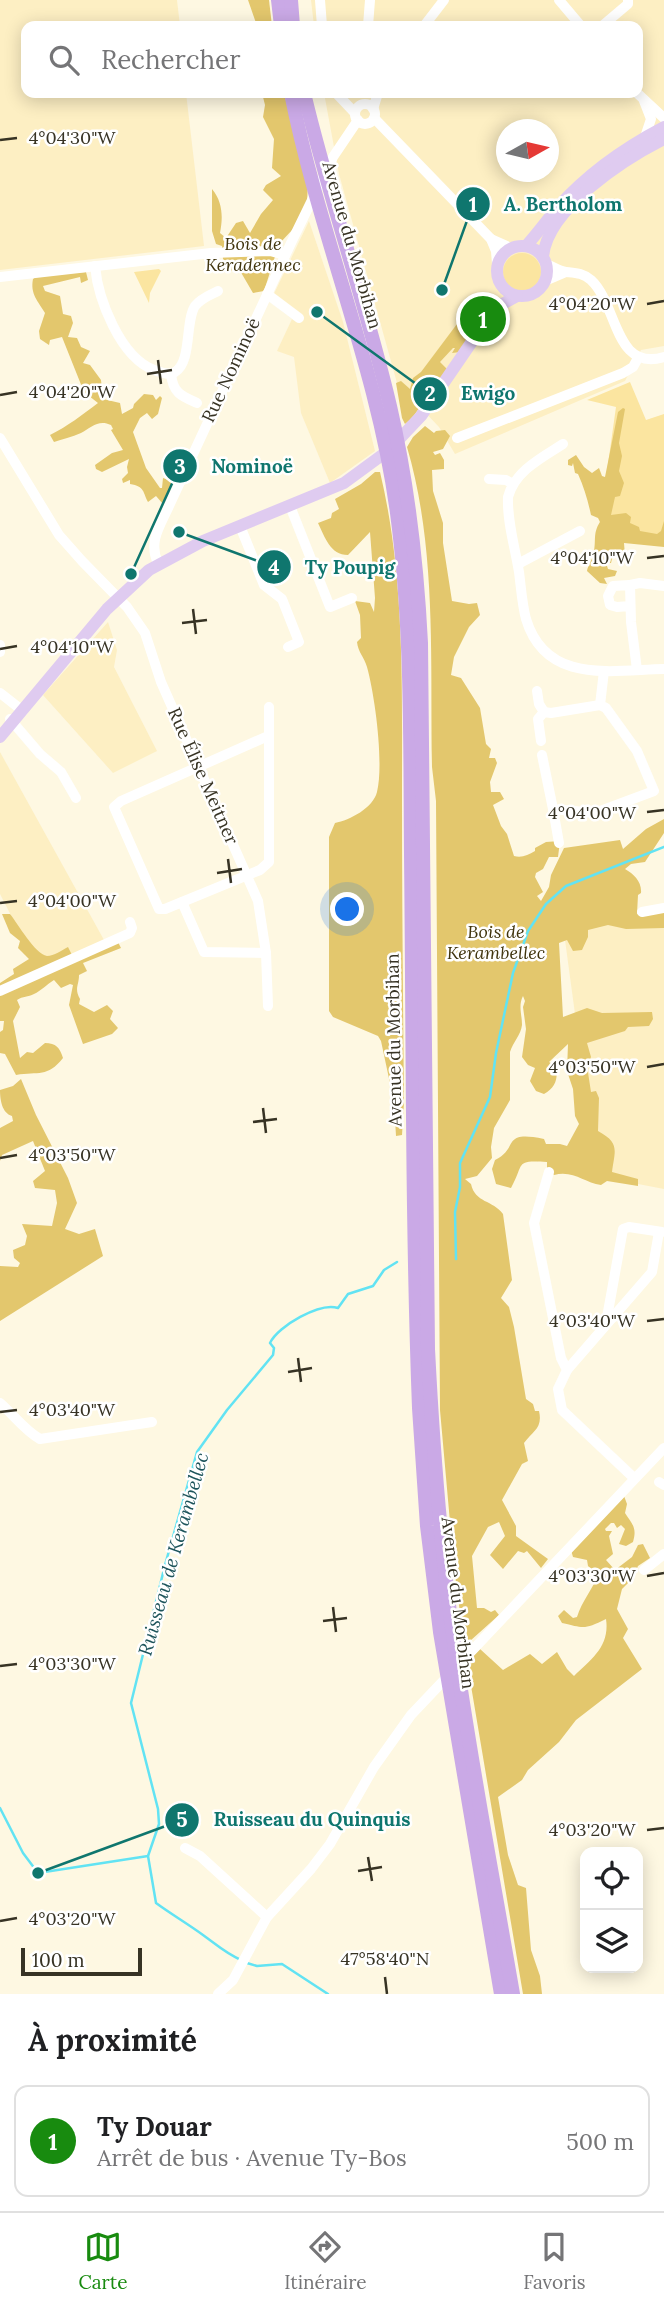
<!DOCTYPE html>
<html lang="fr">
<meta charset="utf-8">
<style>
body{margin:0;font-family:Lora,serif;background:#f2f2f2;color:#202124}
.controls{position:absolute;right:21px;bottom:21px;display:grid;overflow:hidden;border-radius:14px;box-shadow:0 4px 18px #0003}
.controls button{width:63px;height:63px;display:grid;place-items:center;padding:0;border:0;border-bottom:2px solid #e0e0e0;background:#fff;color:#202124;font:35px sans-serif}
.compass{position:absolute;left:496px;top:119px;width:63px;height:63px;border-radius:50%;background:#fff;box-shadow:0 4px 18px #0003;rotate:82deg}
.scale{position:absolute;left:21px;bottom:18px;width:121px;box-sizing:border-box;padding-left:7px;border:4px solid #373324;border-top:0;font-size:19px;line-height:24px;white-space:nowrap;color:#373324;-webkit-text-stroke:5px #fff;paint-order:stroke}
.you{position:absolute;left:348px;top:910px;width:24px;height:24px;margin:-18px;border:5px solid #fff;border-radius:50%;background:#1a73e8;box-shadow:0 0 0 10px #1a73e833}
.badge{display:grid;place-items:center;width:46px;height:46px;border-radius:50%;background:#188b0f;color:#fff;font-size:23px;font-weight:700}
.pin{position:absolute;translate:-50% -50%;border:4px solid #fff;box-shadow:0 2px 7px #0006}
.list{margin:0;padding:0;list-style:none}
h2{display:flex;justify-content:space-between;align-items:center;height:91px;margin:0;padding:0 28px;font-size:30px}
h2 small{font-size:23px;font-weight:400;color:#757577}
.list li{display:grid;grid-template-columns:46px 1fr auto;gap:21px;align-items:center;box-sizing:border-box;height:112px;margin:0 14px 14px;padding:0 14px;border:2px solid #e0e0e0;border-radius:14px}
.list b{display:block;font-size:26px;white-space:nowrap}
.list p{margin:0;font-size:23px;white-space:nowrap;color:#757577}
.list em{font-size:23px;font-style:normal;color:#757577}
.icon{flex:none;width:38px;height:38px;fill:none;stroke:currentColor;stroke-width:2;stroke-linecap:round;stroke-linejoin:round}
.map{position:relative;flex:none;width:664px;height:1994px;overflow:hidden}
.search{position:absolute;background:#fff;box-shadow:0 4px 18px #0003;left:21px;right:21px;top:21px;height:77px;display:flex;align-items:center;gap:18px;box-sizing:border-box;padding:0 24px;border-radius:14px;color:#757577;font-size:26px}
.sheet{height:217px;background:#fff}
nav{display:flex;justify-content:space-around;align-items:center;box-sizing:border-box;height:98px;border-top:2px solid #e0e0e0;background:#fff;font-size:19px;color:#757577}
nav a{display:grid;justify-items:center;gap:4px}
nav .on{color:#188b0f}
.map>svg:first-child{display:block}
.built{fill:#fdefc3;fill-rule:evenodd}
.green{fill:#fbe5a0}
.forest{fill:#e3c76d}
.lines{fill:none;stroke-linecap:round;stroke-linejoin:round}
.stream{stroke:#62e3f3;stroke-width:2.5}
.minor{stroke:#fff;stroke-width:10}
.major{stroke:#dfcbf0;stroke-width:12}
.highway{stroke:#caa9e6;stroke-width:14}
.ticks{fill:none;stroke:#373324;stroke-width:2.5}
.labels{text-anchor:middle;stroke-width:5;stroke-linejoin:round;paint-order:stroke}
.park-label{font-size:18px;font-style:italic;fill:#40340d;stroke:#fff}
.street-label{font-size:18px;fill:#373324;stroke:#fff}
.water-label{font-size:19px;font-style:italic;fill:#1d545b;stroke:#fff}
.ticks-label{font-size:18px;text-anchor:middle;fill:#373324;stroke:#fff;stroke-width:5;stroke-linejoin:round;paint-order:stroke}
.leader{fill:none;stroke:#0f766e;stroke-width:2.5}
.callout-dot{fill:#0f766e;stroke:#fff;stroke-width:2.5}
.mark-label{font-size:21px;text-anchor:middle;font-weight:bold;fill:#fff}
.callout-label{font-size:19px;text-anchor:middle;font-weight:bold;fill:#0f766e;stroke:#fff;stroke-width:5;stroke-linejoin:round;paint-order:stroke}
</style>
<div class="map">
<svg width="664" height="1994" viewBox="0 0 664 1994">
<rect width="100%" height="100%" fill="#fef8e2"/>
<g class="built">
<polygon points="0,0 177,0 180,26 26,26 26,93 186,93 204,246 0,270"/>
<path d="M311,0H664V346L641,350L625,381L455,454L439,427L397,383L339,174L324,93H638V26H314ZM506,130H548V172H506Z"/>
<polygon points="309,221 343,322 375,451 330,483 301,413 294,357 277,351 292,319 270,302"/>
<polygon points="108,622 117,650 114,667 157,751 113,773 43,695"/>
<polygon points="0,752 104,940 39,970 0,894"/>
<polygon points="664,911 664,1189 607,1178 575,1014 565,940 574,926 638,919"/>
</g>
<g class="green">
<circle cx="522" cy="272" r="19"/>
<polygon points="159,269 161,271 150,293 149,303 134,272"/>
<polygon points="630,382 646,420 664,414 664,545 598,535 616,407 587,400"/>
</g>
<g class="forest">
<polygon points="248,0 269,0 272,26 257,26"/>
<path d="M262,93H284L308,185L307,201L294,228L279,244L264,291L253,293L239,269L232,271L223,259L222,246L216,244L212,231V189C223,202 223,218 220,233L226,238L236,223L243,221L250,233L261,214L273,200L263,190L266,185L281,176L272,168L274,139L263,117L265,105Z"/>
<path d="M86,272L88,280L81,283L80,277L43,286L45,291L60,296L63,314L71,316L73,323L68,337L77,338L81,347L90,351L83,363L90,365L101,380L103,399L120,403L122,414L133,408L134,404L144,394L153,395L156,400L160,396L162,398L158,414L152,419L147,413L140,418L133,432L146,468L160,488H162L163,478L171,481L172,484L163,504L156,496L148,502C143,493 145,486 130,484V480L123,483L122,479L128,473L127,467L129,459L102,472L96,469L95,465L112,453L123,450L111,430L113,429L111,425C99,419 91,427 81,433C72,437 62,439 54,442L50,435C68,426 82,415 98,403L84,392L62,337L50,340L49,345L40,339L39,331L45,313C38,301 30,294 33,279L38,275Z"/>
<path d="M475,300L477,303C474,312 468,323 464,332L468,339L460,352L452,353L455,348H453L440,362L447,369L438,383L435,384C423,397 420,413 405,424L402,418L396,383L401,381L410,389L413,378L421,372Z"/>
<path d="M623,408L625,409L619,443L622,456L619,471L624,483L620,496L615,497L611,515L626,513L631,517L630,523L639,527L640,531L657,534L661,531L664,521V547L624,543L625,556L615,553L613,555L611,563H606L608,569L617,571L615,576L604,578L607,584L600,583L587,571C588,565 592,561 593,555C597,542 592,534 600,522L598,518L591,515C588,501 584,487 578,474L575,473L573,463L572,466L568,465V460L576,455L584,467L592,473L599,468L602,476L605,477L618,412Z"/>
<path d="M425,426L434,433L436,431L445,430L450,436L443,449L433,452L435,455L440,453L444,460V469L432,470L433,491L443,523V543L452,601L469,604L477,603L480,615L469,627L454,657L451,675L461,678L480,708L486,744L491,749L489,758H495L497,763L490,782L491,792H500L504,799L493,805L501,826L507,834L514,856C522,858 528,855 535,851V848L546,842L560,841L558,857H549L543,869L536,873L535,877L543,892L537,896L541,901L549,887L551,875L564,848L620,840L623,849L646,829L664,819V833L645,862L631,864L625,869C634,874 642,882 641,893L638,895L637,914L664,910V928L626,929L608,925L588,930V937L582,950L573,951L567,940L559,943L563,1017L587,1008L602,1013L652,1012L653,1019L649,1026L628,1027L625,1031L587,1043L591,1057L587,1066L591,1092L596,1091L599,1098L598,1131C620,1143 615,1150 612,1172L638,1179V1186L607,1181L601,1185C584,1183 574,1170 554,1175L547,1169V1162C514,1160 525,1163 511,1188L496,1184L492,1169L495,1160C520,1148 500,1130 544,1139L546,1144H560L567,1146L579,1124L575,1116L573,1089L567,1071L568,1044L549,1062L556,1066C558,1079 556,1087 544,1094L536,1091L530,1081L535,1068L528,1065L522,1057L526,1029L523,1007L525,1001L523,996C518,1006 522,1014 522,1025C521,1035 513,1042 510,1052V1100L494,1128L491,1147L492,1158L477,1176L465,1179L471,1184C475,1203 493,1200 503,1214L512,1280L501,1298L509,1307L514,1327L526,1399L533,1404L535,1411H539C543,1428 533,1431 524,1443L528,1461L522,1464L502,1500L516,1526V1536L548,1559L541,1568L527,1551L524,1553L518,1551L503,1569L490,1555L505,1536L499,1522L488,1527L472,1556L477,1608H484L491,1612L495,1610L499,1615L470,1641L469,1646L464,1643L454,1567L440,1410L436,801L432,767C430,661 437,549 407,447L413,437Z"/>
<path d="M375,472H380C405,576 402,688 402,794C402,897 403,999 404,1102L402,1135L396,1136L394,1102L381,1041L378,1036L333,1017L329,1011V837L335,823C350,820 373,808 377,792C384,763 375,696 367,667C364,657 358,652 357,642L361,638L360,615L355,601L370,603L374,612L375,598L370,532L348,555C330,555 325,537 318,523L331,518L332,513L339,509L335,499L361,484Z"/>
<path d="M2,914H10C18,924 35,954 47,956C54,956 62,950 68,947L73,957L118,942L121,948L83,963L87,971L79,975C79,986 74,988 80,999L79,1004L94,1012L107,1005L113,1011L110,1019L118,1028L112,1034L83,1044L69,1005L73,985L70,984L61,988L54,980C47,984 41,991 34,994C28,997 23,996 17,1000L20,1007L13,1021L20,1058L27,1052L33,1053L45,1043C56,1043 60,1048 63,1058C47,1078 39,1071 16,1075L5,1054L0,1053V1032L3,1030L4,1021H0V983L14,974L13,969L29,959L18,948L20,941L10,933Z"/>
<path d="M21,1079L36,1115L68,1178L77,1203L65,1229L79,1234L95,1229L103,1256L0,1321V1266L18,1267L20,1263L14,1258L13,1250L25,1245L27,1236L22,1224L52,1226L57,1203L55,1190L35,1188L33,1181L45,1171L33,1141L2,1155L0,1161V1128L13,1121L12,1116C2,1113 0,1100 0,1090L13,1086Z"/>
<path d="M624,1496L627,1504L625,1513C633,1525 637,1528 633,1542L626,1546L619,1544L625,1529L621,1525L617,1528L614,1523H611L605,1529L606,1531H612L609,1536L613,1554L606,1560L615,1570L632,1557L638,1545L643,1544L650,1558L638,1566L633,1578L622,1589L617,1609L628,1629L623,1638L642,1669L576,1720L559,1742L528,1770L522,1780L498,1797L508,1855L518,1885L526,1888L531,1950L540,1976L542,1994H523L467,1662L480,1649L503,1670L530,1654L542,1664L557,1652L567,1669L574,1676C592,1659 610,1646 606,1619C584,1630 584,1628 562,1623L558,1616L564,1610L573,1618L577,1617C582,1601 592,1590 598,1575L588,1566L587,1560L573,1557L571,1550Z"/>
</g>
<g class="lines">
<g class="stream">
<polyline points="456,1259 455,1212 460,1187 460,1163 490,1097 496,1053 513,973 528,931 546,904 566,886 664,847"/>
<polyline points="0,1808 23,1853 38,1873 148,1856"/>
<path d="M241,1960C225,1953 217,1945 203,1935C188,1924 171,1914 156,1903L148,1856L159,1824L158,1809L131,1703L165,1565L197,1452L227,1410L273,1355L274,1348L270,1343C278,1326 320,1302 338,1308L348,1294L373,1286L384,1270L397,1262"/>
<polyline points="247,1963 257,1966 282,1964 328,1994"/>
</g>
<g class="minor">
<polyline points="320,0 322,26"/>
<polyline points="559,0 581,26"/>
<polyline points="368,26 370,0"/>
<polyline points="424,26 444,0"/>
<polyline points="602,26 628,4 628,0"/>
<polyline points="336,93 355,113"/>
<polyline points="637,93 664,118"/>
<polyline points="644,101 651,119 645,137"/>
<circle cx="365" cy="114" r="10"/>
<polyline points="373,109 378,93"/>
<polyline points="374,118 491,239 496,251 497,264"/>
<polyline points="491,239 511,248"/>
<path d="M546,264C552,266 559,271 566,272C576,273 583,273 591,280C618,305 614,372 664,357"/>
<path d="M95,266C98,299 120,357 154,370C160,372 169,376 175,372C192,362 185,321 195,306C201,298 210,295 218,291"/>
<polyline points="0,277 211,253 270,251 285,255"/>
<polyline points="545,281 566,272"/>
<polyline points="267,294 299,318"/>
<path d="M171,374C173,393 181,396 197,403"/>
<polyline points="0,438 59,535 82,561 127,607 145,633 161,682 258,901 266,953 268,1006"/>
<polyline points="457,438 623,373 633,367 638,358"/>
<path d="M563,444C541,458 515,471 508,497C507,522 515,547 519,572C521,587 522,604 526,619C546,685 612,670 664,669"/>
<polyline points="489,479 506,480 513,484"/>
<polyline points="290,506 330,607 352,598"/>
<polyline points="240,526 264,585 282,599 299,642 288,647"/>
<path d="M158,563C148,542 160,526 169,506L291,243L333,157L358,120"/>
<polyline points="518,564 580,531"/>
<polyline points="630,585 640,583 664,586"/>
<polyline points="630,606 617,607 610,605 608,596 613,586 630,585 631,622 637,670"/>
<polyline points="0,645 0,652"/>
<polyline points="537,691 539,704 544,712"/>
<polyline points="0,693 23,711"/>
<polyline points="10,719 40,754 61,772 76,798"/>
<polyline points="268,736 121,801 114,807 159,909 165,909 260,870 269,862 269,707"/>
<polyline points="541,741 538,719 544,712 551,713 600,705"/>
<polyline points="542,755 553,809 595,813 654,791 637,751 606,708 600,705 604,671"/>
<polyline points="553,809 559,843"/>
<polyline points="182,902 204,952 266,953"/>
<polyline points="642,912 664,908"/>
<polyline points="0,991 130,933 132,928 130,922"/>
<polyline points="549,1172 534,1223 561,1358 567,1370 558,1389 562,1410 634,1478"/>
<polyline points="606,1323 623,1229 629,1227 662,1232"/>
<polyline points="567,1370 652,1272 659,1232"/>
<path d="M0,1403C13,1414 25,1431 40,1439L152,1422"/>
<polyline points="659,1482 664,1485"/>
<polyline points="644,1570 664,1554"/>
<polyline points="185,1848 200,1856 267,1917"/>
<polyline points="218,1994 233,1980 267,1917 311,1869 330,1844 374,1767 411,1715 664,1448"/>
</g>
<g class="major">
<circle cx="522" cy="271" r="25"/>
<path d="M526,246C537,234 547,220 558,207C588,173 624,148 664,127"/>
<path d="M543,257C547,209 624,159 664,139"/>
<polyline points="0,737 107,609 149,570 203,541 344,483 389,450 421,416 495,308 517,296"/>
</g>
<g class="highway">
<polyline points="278,0 281,26"/>
<polyline points="291,0 293,26"/>
<path d="M291,93C319,235 378,369 397,513C412,626 410,740 411,854C413,1039 412,1224 419,1408L427,1526L440,1632L501,1994"/>
<path d="M304,93C329,198 365,300 390,406C408,484 417,563 421,643L428,1349C433,1447 440,1545 454,1642C470,1759 493,1877 513,1994"/>
</g>
</g>
<path class="ticks" d="M0,140L17,138M647,304L664,301M158,360L161,384M147,374L172,370M0,395L17,392M647,558L664,556M193,609L196,634M182,623L207,620M0,649L17,646M647,812L664,810M228,859L231,883M217,873L242,869M0,903L17,901M647,1067L664,1064M263,1108L266,1133M253,1122L277,1119M0,1158L17,1155M647,1321L664,1319M298,1358L301,1382M288,1372L312,1368M0,1412L17,1410M647,1576L664,1573M333,1607L336,1632M323,1621L347,1618M0,1666L17,1664M647,1830L664,1828M368,1857L372,1881M358,1871L382,1867M0,1921L17,1918M385,1977L387,1994"/>
<g class="labels">
<g class="park-label">
<text x="253" y="250">Bois de<tspan x="253" dy="21">Keradennec</tspan></text>
<text x="496" y="938">Bois de<tspan x="496" dy="21">Kerambellec</tspan></text>
</g>
<g class="street-label">
<text transform="translate(352 245) rotate(74)" y="6">Avenue du Morbihan</text>
<text transform="translate(231 370) rotate(-65)" y="6">Rue Nominoë</text>
<text transform="translate(203 776) rotate(66)" y="6">Rue Élise Meitner</text>
<text transform="translate(394 1040) rotate(-91)" y="6">Avenue du Morbihan</text>
<text transform="translate(458 1603) rotate(83)" y="6">Avenue du Morbihan</text>
</g>
<g class="water-label">
<text transform="translate(173 1554) rotate(-74)" y="7">Ruisseau de Kerambellec</text>
</g>
</g>
<g class="ticks-label">
<text x="72" y="144">4°04'30"W</text>
<text x="592" y="310">4°04'20"W</text>
<text x="72" y="398">4°04'20"W</text>
<text x="592" y="564">4°04'10"W</text>
<text x="72" y="653">4°04'10"W</text>
<text x="592" y="819">4°04'00"W</text>
<text x="72" y="907">4°04'00"W</text>
<text x="592" y="1073">4°03'50"W</text>
<text x="72" y="1161">4°03'50"W</text>
<text x="592" y="1327">4°03'40"W</text>
<text x="72" y="1416">4°03'40"W</text>
<text x="592" y="1582">4°03'30"W</text>
<text x="72" y="1670">4°03'30"W</text>
<text x="592" y="1836">4°03'20"W</text>
<text x="72" y="1925">4°03'20"W</text>
<text x="385" y="1965">47°58'40"N</text>
</g>
<path class="leader" d="M442 290L473 204M317 312L430 394M131 574L180 466M179 532L274 567M38 1873L182 1820"/>
<g class="callout-dot">
<circle cx="442" cy="290" r="7"/>
<circle cx="317" cy="312" r="7"/>
<circle cx="131" cy="574" r="7"/>
<circle cx="179" cy="532" r="7"/>
<circle cx="38" cy="1873" r="7"/>
<circle cx="473" cy="204" r="18"/>
<circle cx="430" cy="394" r="18"/>
<circle cx="180" cy="466" r="18"/>
<circle cx="274" cy="567" r="18"/>
<circle cx="182" cy="1820" r="18"/>
</g>
<g class="mark-label">
<text x="473" y="212">1</text>
<text x="430" y="401">2</text>
<text x="180" y="474">3</text>
<text x="274" y="575">4</text>
<text x="182" y="1827">5</text>
</g>
<g class="callout-label">
<text x="563" y="211">A. Bertholom</text>
<text x="488" y="400">Ewigo</text>
<text x="252" y="473">Nominoë</text>
<text x="350" y="574">Ty Poupig</text>
<text x="312" y="1826">Ruisseau du Quinquis</text>
</g>
</svg>
<div class="controls">
<button><svg class="icon" aria-label="locate" viewBox="0 0 24 24"><circle cx="12" cy="12" r="6"/><path d="M12 2v4M12 18v4M2 12h4M18 12h4"/></svg></button>
<button><svg class="icon" aria-label="layers" viewBox="0 0 24 24"><path d="M12 4l9 5-9 5-9-5zM3 14l9 5 9-5"/></svg></button>
</div>
<svg class="compass" viewBox="-18 -18 36 36"><path d="M0-13l5 13h-10z" fill="#e53935"/><path d="M0 13l5-13h-10z" fill="#757577"/></svg>
<div class="scale">100 m</div>
<div class="you"></div>
<div class="pin badge" style="left:483px;top:319px">1</div>
<div class="search"><svg class="icon" aria-label="search" viewBox="0 0 24 24"><circle cx="10" cy="10" r="6"/><path d="M15 15l6 6"/></svg>Rechercher</div>
</div>
<section class="sheet">
<h2>À proximité<small></small></h2>
<ul class="list">
<li><span class="badge">1</span><div><b>Ty Douar</b><p>Arrêt de bus · Avenue Ty-Bos</p></div><em>500 m</em></li>
</ul>
</section>
<nav>
<a class="on"><svg class="icon" aria-label="map" viewBox="0 0 24 24"><path d="M3 6l6-2 6 2 6-2v14l-6 2-6-2-6 2zM9 4v14M15 6v14"/></svg>Carte</a>
<a><svg class="icon" aria-label="directions" viewBox="0 0 24 24"><path d="M12 3l9 9-9 9-9-9zM9 14v-3h6M13 9l2 2-2 2"/></svg>Itinéraire</a>
<a><svg class="icon" aria-label="saved" viewBox="0 0 24 24"><path d="M7 4h10v16l-5-4-5 4z"/></svg>Favoris</a>
</nav>
